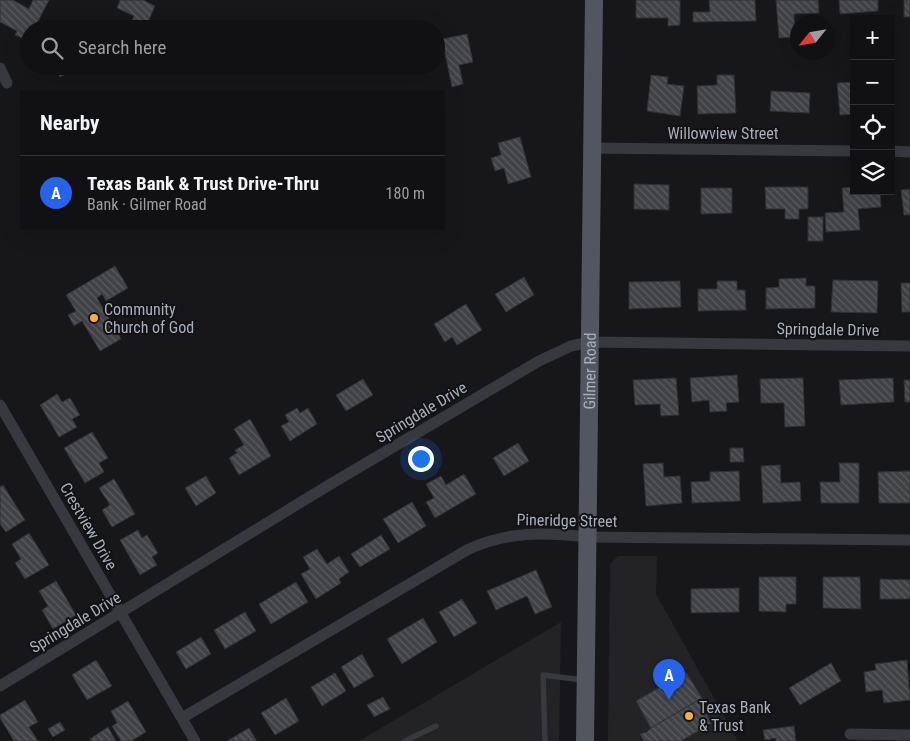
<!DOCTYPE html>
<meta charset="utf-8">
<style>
body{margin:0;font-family:"Roboto Condensed",sans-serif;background:#1e1f21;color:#f1f3f6}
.controls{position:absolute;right:15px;top:15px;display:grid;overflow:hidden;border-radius:0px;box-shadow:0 5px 20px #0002}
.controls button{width:45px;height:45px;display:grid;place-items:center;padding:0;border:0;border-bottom:1px solid #303133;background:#111113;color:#f1f3f6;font:25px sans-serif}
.compass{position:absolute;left:790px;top:15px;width:45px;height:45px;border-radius:50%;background:#111113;box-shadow:0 5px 20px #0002;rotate:239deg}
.you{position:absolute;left:420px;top:458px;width:18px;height:18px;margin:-12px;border:4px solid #fff;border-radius:50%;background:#1a73e8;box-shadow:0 0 0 8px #1a73e833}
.badge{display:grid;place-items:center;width:32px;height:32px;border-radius:50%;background:#2563eb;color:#fff;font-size:16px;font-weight:700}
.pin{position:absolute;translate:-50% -41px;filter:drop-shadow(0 1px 2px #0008)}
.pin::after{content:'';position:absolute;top:26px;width:18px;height:15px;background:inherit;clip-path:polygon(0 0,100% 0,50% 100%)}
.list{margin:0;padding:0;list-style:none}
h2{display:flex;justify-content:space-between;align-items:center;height:65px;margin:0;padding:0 20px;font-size:21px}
h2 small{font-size:16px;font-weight:400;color:#9c9da0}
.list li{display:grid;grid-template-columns:32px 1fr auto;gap:15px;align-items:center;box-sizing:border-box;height:75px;padding:0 20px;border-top:1px solid #303133}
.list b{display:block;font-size:19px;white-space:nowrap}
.list p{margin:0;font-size:16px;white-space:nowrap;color:#9c9da0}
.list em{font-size:16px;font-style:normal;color:#9c9da0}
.icon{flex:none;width:28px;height:28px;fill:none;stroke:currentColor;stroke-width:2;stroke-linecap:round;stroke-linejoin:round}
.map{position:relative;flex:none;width:910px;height:741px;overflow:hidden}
.search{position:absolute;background:#111113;box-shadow:0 5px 20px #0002;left:20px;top:20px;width:425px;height:55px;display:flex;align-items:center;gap:12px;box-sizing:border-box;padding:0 18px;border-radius:28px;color:#9c9da0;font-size:19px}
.panel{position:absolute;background:#111113;box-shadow:0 5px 20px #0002;left:20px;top:90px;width:425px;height:140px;border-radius:0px}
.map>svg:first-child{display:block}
.built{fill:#232326}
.building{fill:url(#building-back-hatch);stroke:#313135}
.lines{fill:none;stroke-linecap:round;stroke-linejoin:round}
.lane{stroke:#38393e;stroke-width:5.5}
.street{stroke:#38393e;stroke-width:11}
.primary{stroke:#53565e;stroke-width:18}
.poi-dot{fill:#fdb02b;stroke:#121214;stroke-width:2}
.labels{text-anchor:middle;stroke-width:4;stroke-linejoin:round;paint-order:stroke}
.street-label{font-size:16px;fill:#a8aeba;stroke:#121214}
.poi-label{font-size:16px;fill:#a8aeba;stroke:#121214;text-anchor:start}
</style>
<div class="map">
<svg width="910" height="741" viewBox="0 0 910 741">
<defs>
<pattern id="building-back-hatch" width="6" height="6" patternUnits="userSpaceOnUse" patternTransform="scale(1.25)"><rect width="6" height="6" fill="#414246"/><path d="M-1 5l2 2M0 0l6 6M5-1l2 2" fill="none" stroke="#5a5b5f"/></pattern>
</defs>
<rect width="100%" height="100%" fill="#171719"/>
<g class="built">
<polygon points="618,556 657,556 656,594 738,741 608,741 610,564"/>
<polygon points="561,622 559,741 359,741"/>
</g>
<g class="building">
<polygon points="0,0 13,0 29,9 33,0 49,0 34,29 29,29 29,33 26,31 22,38 15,35 17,31 0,22"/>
<polygon points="120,0 143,0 155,6 145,29 133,29 129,27 134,16 117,8"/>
<polygon points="636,0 680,0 680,25 668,26 668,18 636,18"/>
<polygon points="709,0 755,0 756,21 693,22 693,12 710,12"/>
<polygon points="776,0 818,0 819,13 794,14 795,37 779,38"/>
<polygon points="839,0 878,0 878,11 840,14"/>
<rect x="904" y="0" width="6" height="17"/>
<polygon points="467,34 473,62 459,65 463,84 452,87 442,39"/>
<polygon points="91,66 78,74 74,69 60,77 55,68 56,66"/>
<polygon points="651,75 668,77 667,84 684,86 680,116 647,111"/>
<polygon points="717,75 734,75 736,113 698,114 697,86 717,85"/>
<polygon points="854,82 854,114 840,115 837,83"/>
<polygon points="771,91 810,93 809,113 770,111"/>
<polygon points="520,137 531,177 508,184 504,168 495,171 491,158 501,155 498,143"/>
<polygon points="634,184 669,185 669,210 634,209"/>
<polygon points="765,187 808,187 808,209 799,209 799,219 785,219 785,209 766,209"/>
<polygon points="854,187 854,191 880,191 881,207 858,209 860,230 826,232 825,213 844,212 842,188"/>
<polygon points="701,188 732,188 732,213 701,214"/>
<polygon points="910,189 910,215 904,215 901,190"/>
<rect x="808" y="217" width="15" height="24"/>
<polygon points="115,266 128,288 106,301 102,294 97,298 121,339 100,351 82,321 74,326 68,315 76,311 66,295"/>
<polygon points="524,277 534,295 506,312 495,294"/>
<polygon points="806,278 806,286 815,286 815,308 766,309 766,288 779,287 779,279"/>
<polygon points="833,280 878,281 877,313 831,312"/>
<polygon points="680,281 681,307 629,309 629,282"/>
<polygon points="717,281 737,281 737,290 745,290 746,310 698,311 698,289 717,289"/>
<polygon points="901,283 910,283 910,312 902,312"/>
<polygon points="466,304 482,330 457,345 452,337 445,342 434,324"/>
<polygon points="737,375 739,402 726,403 727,411 710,412 709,400 692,402 690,378"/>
<polygon points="676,378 679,415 661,416 660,404 635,405 633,380"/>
<polygon points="803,378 805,426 785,427 784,403 761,403 760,379"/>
<polygon points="893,378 894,402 841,405 839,380"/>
<polygon points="363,379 373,395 346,411 336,395"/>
<polygon points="904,380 910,380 910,402 905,402"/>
<polygon points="57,394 62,402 70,398 80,415 72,419 77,427 59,437 40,405"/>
<polygon points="297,408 300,413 308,408 317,424 290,441 281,426 289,422 285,415"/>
<polygon points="250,419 271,456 239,475 229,458 237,453 235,450 244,445 234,429"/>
<polygon points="92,432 108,458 99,463 104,472 85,483 64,448"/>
<polygon points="518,443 529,461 504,476 493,458"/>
<polygon points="730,448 743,448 744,462 730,462"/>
<polygon points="663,463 664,477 680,476 682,503 646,506 643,464"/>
<polygon points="839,463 859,463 859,503 821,503 820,482 840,482"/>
<polygon points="780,465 781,483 800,482 801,501 763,503 761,466"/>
<polygon points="739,471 740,501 692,503 691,482 710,481 710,472"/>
<polygon points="910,471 910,503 879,503 878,472"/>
<polygon points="464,474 476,494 435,518 426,502 434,498 426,484 441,476 446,485"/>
<polygon points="206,476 216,493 196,506 185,488"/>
<polygon points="114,479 135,514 112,527 102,510 110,505 99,488"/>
<polygon points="3,485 25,520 6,532 0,524 0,487"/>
<polygon points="412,502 426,526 398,543 383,519"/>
<polygon points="138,530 142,538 147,535 158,553 152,557 157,565 140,575 120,540"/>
<polygon points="29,533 49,565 25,579 15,563 21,559 12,544"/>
<polygon points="381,535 390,549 360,567 351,554"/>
<polygon points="317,549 327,564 339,556 349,572 339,579 341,583 316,599 301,574 310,569 303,557"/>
<polygon points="536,570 552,607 535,614 527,596 496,610 487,591"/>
<polygon points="759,577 796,577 796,604 786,604 786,612 759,611"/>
<polygon points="823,577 860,577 861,609 823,608"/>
<polygon points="880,579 910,580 910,599 880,599"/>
<polygon points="56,581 76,615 53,629 42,610 48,606 39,591"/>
<polygon points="296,582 308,602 271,624 259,604"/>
<polygon points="739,588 739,612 691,613 691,589"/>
<polygon points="462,599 477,623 454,637 439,612"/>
<polygon points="245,612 256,631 225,649 214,630"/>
<polygon points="423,618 437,642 402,664 387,639"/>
<polygon points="201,637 211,654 186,669 176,652"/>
<polygon points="362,654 374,676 354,688 341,667"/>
<polygon points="96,660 112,686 87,700 72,675"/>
<polygon points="907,660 910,700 884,703 882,690 866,692 864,672 876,670 875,664"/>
<polygon points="831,663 841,681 800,705 789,688"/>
<polygon points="686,672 702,698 651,728 636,701"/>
<polygon points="335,673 346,691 322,706 311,687"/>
<polygon points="383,697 390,709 374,717 367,705"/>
<polygon points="286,698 299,721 275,735 261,713"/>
<polygon points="702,698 705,704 704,710 712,723 681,741 644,741 640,734 647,732 651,728"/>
<polygon points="25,700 38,722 29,727 38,741 14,741 0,718 0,715"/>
<polygon points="128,701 146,732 131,741 121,741 112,726 117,723 111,711"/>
<polygon points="60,722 65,730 53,737 48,729"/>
<polygon points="794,726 796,741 776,741 776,738 765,740 763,730"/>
<polygon points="108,727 116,741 91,741 90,739"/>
<polygon points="249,728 257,741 227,741"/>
</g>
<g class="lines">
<g class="lane">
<polyline points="405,741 436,726"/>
<polyline points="545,741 543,675 583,680"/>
</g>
<g class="street">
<polyline points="0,68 7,83"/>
<polyline points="592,148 854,151"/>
<polyline points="891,151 910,152"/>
<polyline points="0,405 195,741"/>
<polyline points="0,686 329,485 539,361 571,346 590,342 910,346"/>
<path d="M182,718L467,550C506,531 546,532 588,537L910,540"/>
<polyline points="850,734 910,735"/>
</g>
<path class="primary" id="s1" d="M585,741L594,0"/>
</g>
<g class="poi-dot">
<circle cx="94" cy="318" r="5"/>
<circle cx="689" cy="716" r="5"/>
</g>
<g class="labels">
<g class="street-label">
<text x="723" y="139">Willowview Street</text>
<text transform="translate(828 329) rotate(1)" y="6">Springdale Drive</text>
<text dy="6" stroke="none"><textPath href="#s1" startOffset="370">Gilmer Road</textPath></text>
<text transform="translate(421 412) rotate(-31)" y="6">Springdale Drive</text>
<text transform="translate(567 520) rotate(1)" y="6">Pineridge Street</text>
<text transform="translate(89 526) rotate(60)" y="6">Crestview Drive</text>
<text transform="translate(75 622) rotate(-31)" y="6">Springdale Drive</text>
</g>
<g class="poi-label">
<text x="104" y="315">Community<tspan x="104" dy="18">Church of God</tspan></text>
<text x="699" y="713">Texas Bank<tspan x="699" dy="18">&amp; Trust</tspan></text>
</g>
</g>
</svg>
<div class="controls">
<button>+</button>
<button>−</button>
<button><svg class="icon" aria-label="locate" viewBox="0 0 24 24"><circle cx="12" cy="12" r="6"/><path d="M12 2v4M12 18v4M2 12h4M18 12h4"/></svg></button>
<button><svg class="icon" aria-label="layers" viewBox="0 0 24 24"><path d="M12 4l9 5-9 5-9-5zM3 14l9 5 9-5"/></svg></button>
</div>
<svg class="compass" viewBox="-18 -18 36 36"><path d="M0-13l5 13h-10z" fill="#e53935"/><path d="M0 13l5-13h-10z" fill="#9c9da0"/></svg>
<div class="you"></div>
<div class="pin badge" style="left:669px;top:700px">A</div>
<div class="search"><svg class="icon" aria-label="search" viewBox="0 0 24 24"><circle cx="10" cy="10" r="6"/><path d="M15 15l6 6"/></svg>Search here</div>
<section class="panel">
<h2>Nearby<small></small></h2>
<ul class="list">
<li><span class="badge">A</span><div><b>Texas Bank &amp; Trust Drive-Thru</b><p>Bank · Gilmer Road</p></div><em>180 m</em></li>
</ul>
</section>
</div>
